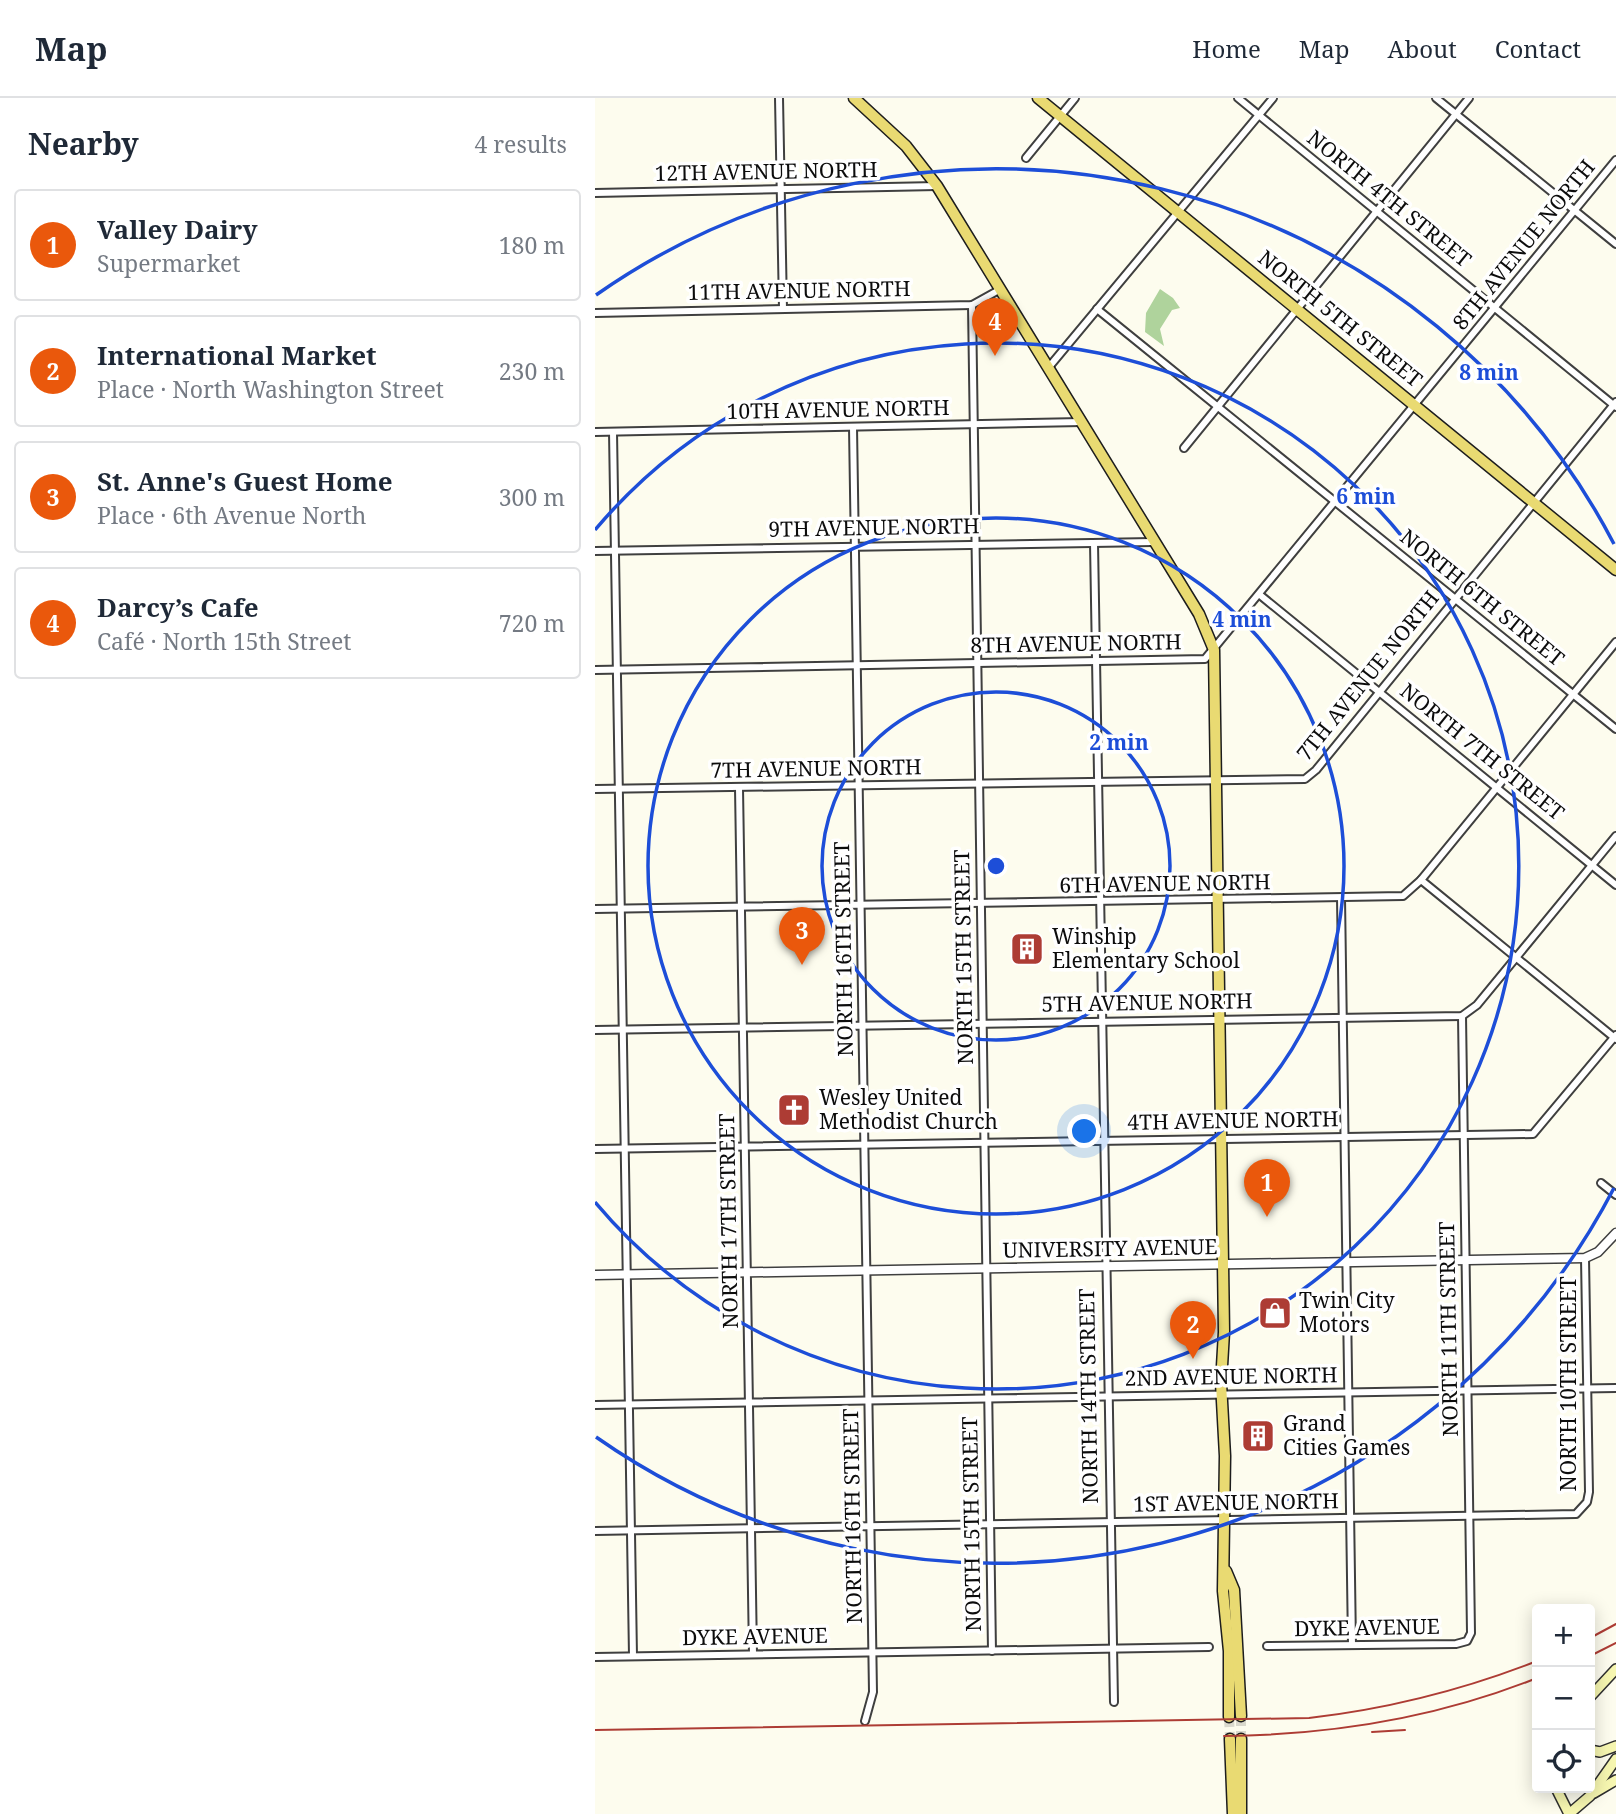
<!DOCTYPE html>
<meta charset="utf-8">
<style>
body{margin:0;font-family:"Noto Serif",serif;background:#f6f6f7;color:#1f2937}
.controls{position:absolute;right:21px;bottom:21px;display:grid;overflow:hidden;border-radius:7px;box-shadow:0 4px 18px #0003}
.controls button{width:63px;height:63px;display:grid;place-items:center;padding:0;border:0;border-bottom:2px solid #e0e1e3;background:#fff;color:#1f2937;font:35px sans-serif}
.you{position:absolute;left:490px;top:1034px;width:24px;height:24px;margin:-18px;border:5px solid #fff;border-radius:50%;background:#1a73e8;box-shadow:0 0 0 10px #1a73e833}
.badge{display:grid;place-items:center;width:46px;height:46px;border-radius:50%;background:#ea580c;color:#fff;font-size:23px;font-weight:700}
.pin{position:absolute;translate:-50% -58px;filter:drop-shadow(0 2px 4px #0008)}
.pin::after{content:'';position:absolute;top:37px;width:24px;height:21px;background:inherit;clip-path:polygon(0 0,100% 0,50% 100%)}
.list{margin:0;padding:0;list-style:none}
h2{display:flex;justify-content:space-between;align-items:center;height:91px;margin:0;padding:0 28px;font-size:30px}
h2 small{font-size:23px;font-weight:400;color:#747a83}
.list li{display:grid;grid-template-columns:46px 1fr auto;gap:21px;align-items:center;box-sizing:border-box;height:112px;margin:0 14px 14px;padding:0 14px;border:2px solid #e0e1e3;border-radius:7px}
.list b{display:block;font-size:26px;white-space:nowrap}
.list p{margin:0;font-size:23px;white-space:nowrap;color:#747a83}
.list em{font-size:23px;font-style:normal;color:#747a83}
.icon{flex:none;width:38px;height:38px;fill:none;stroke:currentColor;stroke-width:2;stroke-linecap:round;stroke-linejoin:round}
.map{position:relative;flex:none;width:1021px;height:1716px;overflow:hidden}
header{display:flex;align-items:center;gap:42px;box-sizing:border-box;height:98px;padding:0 35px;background:#fff;border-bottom:2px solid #e0e1e3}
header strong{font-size:33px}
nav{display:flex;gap:38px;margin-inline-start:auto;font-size:24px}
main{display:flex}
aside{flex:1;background:#fff}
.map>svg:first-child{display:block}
.forest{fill:#afd39c}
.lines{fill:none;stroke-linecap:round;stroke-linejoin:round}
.primary-tunnel{stroke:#d9d8cc;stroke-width:10;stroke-dasharray:10 5;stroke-linecap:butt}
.minor-casing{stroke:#3f3f3f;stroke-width:10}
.tertiary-casing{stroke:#3f3f3f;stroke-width:11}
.secondary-casing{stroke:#2e2e2e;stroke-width:12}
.primary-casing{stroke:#1d1d1d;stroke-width:13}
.minor{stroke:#fff;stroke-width:6}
.tertiary{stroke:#fff;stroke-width:8}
.secondary{stroke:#f6f6b0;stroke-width:9}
.primary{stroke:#e9da72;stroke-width:10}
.rail{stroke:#ad3c34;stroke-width:2}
.ring{fill:none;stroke:#1d4ed8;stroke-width:3.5}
.labels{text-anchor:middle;stroke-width:7;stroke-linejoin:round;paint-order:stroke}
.street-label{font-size:21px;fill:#0c0c0c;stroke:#fff}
.poi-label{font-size:21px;fill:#0c0c0c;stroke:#fff;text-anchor:start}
.centre{fill:#1d4ed8;stroke:#fff;stroke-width:3.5}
.ring-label{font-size:21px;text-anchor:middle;font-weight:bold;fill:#1d4ed8;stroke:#fff;stroke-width:7;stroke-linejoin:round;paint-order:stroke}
</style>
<header>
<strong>Map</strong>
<nav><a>Home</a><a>Map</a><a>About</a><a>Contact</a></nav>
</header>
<main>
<aside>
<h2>Nearby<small>4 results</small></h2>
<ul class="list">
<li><span class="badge">1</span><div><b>Valley Dairy</b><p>Supermarket</p></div><em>180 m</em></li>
<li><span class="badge">2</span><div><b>International Market</b><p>Place · North Washington Street</p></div><em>230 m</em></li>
<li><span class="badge">3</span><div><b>St. Anne's Guest Home</b><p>Place · 6th Avenue North</p></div><em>300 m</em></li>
<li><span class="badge">4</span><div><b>Darcy’s Cafe</b><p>Café · North 15th Street</p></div><em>720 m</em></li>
</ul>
</aside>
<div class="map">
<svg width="1021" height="1716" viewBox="0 0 1021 1716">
<rect width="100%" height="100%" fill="#fdfcee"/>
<polygon class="forest" points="565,191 578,200 585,210 577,212 565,231 569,248 550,234 551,215"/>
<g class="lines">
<g class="primary-tunnel">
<polyline points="646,1618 646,1641"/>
<polyline points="634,1619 635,1641"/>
</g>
<defs>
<g id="minor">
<polyline points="184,0 188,211"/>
<polyline points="643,0 1021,309"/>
<polyline points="841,0 1021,146"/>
<polyline points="431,60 480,0"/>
<polyline points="0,95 342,88"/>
<polyline points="377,207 397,1553"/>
<polyline points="502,211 1021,631"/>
<polyline points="0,215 377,207 404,192"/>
<polyline points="454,269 678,0"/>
<polyline points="258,329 278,1594 270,1623"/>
<polyline points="0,334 487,324"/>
<polyline points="18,334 38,1558"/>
<polyline points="589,350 874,0"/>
<polyline points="499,445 519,1604"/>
<polyline points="0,453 558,444"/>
<polyline points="665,497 1021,787"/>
<polyline points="0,572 610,561 1021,62"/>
<polyline points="144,690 158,1556"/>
<polyline points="0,691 710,681 721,672 1021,304"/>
<polyline points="826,782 1021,941"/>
<polyline points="746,800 757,1547"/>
<polyline points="0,811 808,798 826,782 1021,544"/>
<polyline points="0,932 867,918 882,907 1021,738"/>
<polyline points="0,1051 938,1036 1021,937"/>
<polyline points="1006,1085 1021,1097"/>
<polyline points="0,1307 1021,1290"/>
<polyline points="0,1433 981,1416 992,1404 994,1394 990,1160"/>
<polyline points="672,1548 861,1546 872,1543 876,1535 867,918"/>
<polyline points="0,1559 614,1549"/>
</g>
<polyline id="tertiary" points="0,1177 990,1160 1003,1154 1021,1135"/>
<g id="secondary">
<polyline points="995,1599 1021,1571"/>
<polyline points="995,1652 1005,1654 1021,1648"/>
<polyline points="961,1690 974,1716"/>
<polyline points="999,1695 1021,1682"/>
<polyline points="974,1716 995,1698 1021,1661"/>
</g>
<g id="primary">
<polyline points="259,0 311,48 342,88 604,516 619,552 629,1234 626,1285 630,1358 628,1493 634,1553 634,1619"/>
<polyline points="443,0 1021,472"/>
<polyline points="631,1473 639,1492 646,1618"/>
<polyline points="635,1641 638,1716"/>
<polyline points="646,1716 646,1641"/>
</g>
</defs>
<use href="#minor" class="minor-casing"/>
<use href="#tertiary" class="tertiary-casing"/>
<use href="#secondary" class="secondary-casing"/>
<use href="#primary" class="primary-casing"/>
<use href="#minor" class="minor"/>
<use href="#tertiary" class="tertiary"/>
<use href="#secondary" class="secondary"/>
<use href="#primary" class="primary"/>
<g class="rail">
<polyline points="995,1540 1021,1526"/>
<polyline points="995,1558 1021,1545"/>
<path d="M0,1632L714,1620C792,1611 868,1592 942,1563"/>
<polyline points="777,1634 810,1632"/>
<path d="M629,1638C736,1637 842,1620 942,1580"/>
</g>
</g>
<g class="ring">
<circle cx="401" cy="768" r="174"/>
<circle cx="401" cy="768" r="348"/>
<path d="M0 432A523 523 0 1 1 0 1104"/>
<path d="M1019 1090A697 697 0 0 1 1 1339M1 197A697 697 0 0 1 1019 446"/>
</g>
<defs>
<symbol id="building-square" viewBox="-11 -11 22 22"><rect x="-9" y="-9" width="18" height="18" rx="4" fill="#ad3c34" stroke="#fff"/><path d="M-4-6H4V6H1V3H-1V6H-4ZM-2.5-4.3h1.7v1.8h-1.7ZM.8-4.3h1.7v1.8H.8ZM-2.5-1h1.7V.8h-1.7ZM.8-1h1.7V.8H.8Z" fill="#fff"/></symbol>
<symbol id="church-square" viewBox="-11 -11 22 22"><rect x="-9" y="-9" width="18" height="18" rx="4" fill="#ad3c34" stroke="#fff"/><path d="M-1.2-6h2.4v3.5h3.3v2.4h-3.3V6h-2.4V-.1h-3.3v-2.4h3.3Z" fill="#fff"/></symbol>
<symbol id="shop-square" viewBox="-11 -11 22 22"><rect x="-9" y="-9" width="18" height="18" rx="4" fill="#ad3c34" stroke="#fff"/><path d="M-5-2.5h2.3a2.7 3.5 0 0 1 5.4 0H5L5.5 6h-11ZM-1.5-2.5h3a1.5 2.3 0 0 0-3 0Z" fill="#fff"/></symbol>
</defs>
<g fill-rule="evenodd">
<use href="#building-square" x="413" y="832" width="38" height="38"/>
<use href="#church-square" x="180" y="993" width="38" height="38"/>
<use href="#shop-square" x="661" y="1196" width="38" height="38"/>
<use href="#building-square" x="644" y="1319" width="38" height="38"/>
</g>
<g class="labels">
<g class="street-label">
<text transform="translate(171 74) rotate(-1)" y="7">12TH AVENUE NORTH</text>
<text transform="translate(794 101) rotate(39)" y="7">NORTH 4TH STREET</text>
<text transform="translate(929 147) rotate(-51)" y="7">8TH AVENUE NORTH</text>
<text transform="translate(204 193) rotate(-1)" y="7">11TH AVENUE NORTH</text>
<text transform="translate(745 221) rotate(39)" y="7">NORTH 5TH STREET</text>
<text transform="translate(243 312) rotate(-1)" y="7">10TH AVENUE NORTH</text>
<text transform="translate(279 430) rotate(-1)" y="7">9TH AVENUE NORTH</text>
<text transform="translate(887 500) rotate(39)" y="7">NORTH 6TH STREET</text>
<text transform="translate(481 546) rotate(-1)" y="7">8TH AVENUE NORTH</text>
<text transform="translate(773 578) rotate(-51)" y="7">7TH AVENUE NORTH</text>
<text transform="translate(887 654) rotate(39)" y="7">NORTH 7TH STREET</text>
<text transform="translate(221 671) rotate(-1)" y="7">7TH AVENUE NORTH</text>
<text transform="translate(570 786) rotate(-1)" y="7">6TH AVENUE NORTH</text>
<text transform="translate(249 851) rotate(-91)" y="7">NORTH 16TH STREET</text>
<text transform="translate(369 859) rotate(-91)" y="7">NORTH 15TH STREET</text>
<text transform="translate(552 905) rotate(-1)" y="7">5TH AVENUE NORTH</text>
<text transform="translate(638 1023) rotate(-1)" y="7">4TH AVENUE NORTH</text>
<text transform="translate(134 1123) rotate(-91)" y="7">NORTH 17TH STREET</text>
<text transform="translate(515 1151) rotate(-1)" y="7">UNIVERSITY AVENUE</text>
<text transform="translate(854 1231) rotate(-91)" y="7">NORTH 11TH STREET</text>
<text transform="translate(636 1279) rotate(-1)" y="7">2ND AVENUE NORTH</text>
<text transform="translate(974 1286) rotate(-90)" y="7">NORTH 10TH STREET</text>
<text transform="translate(494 1298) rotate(-91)" y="7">NORTH 14TH STREET</text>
<text transform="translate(641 1405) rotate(-1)" y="7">1ST AVENUE NORTH</text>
<text transform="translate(258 1418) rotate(-91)" y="7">NORTH 16TH STREET</text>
<text transform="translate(377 1426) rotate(-91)" y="7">NORTH 15TH STREET</text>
<text transform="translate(772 1530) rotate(-1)" y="7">DYKE AVENUE</text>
<text transform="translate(160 1539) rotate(-1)" y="7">DYKE AVENUE</text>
</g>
<g class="poi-label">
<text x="457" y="846">Winship<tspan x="457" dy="24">Elementary School</tspan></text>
<text x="224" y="1007">Wesley United<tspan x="224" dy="24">Methodist Church</tspan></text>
<text x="704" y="1210">Twin City<tspan x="704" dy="24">Motors</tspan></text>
<text x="688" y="1333">Grand<tspan x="688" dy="24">Cities Games</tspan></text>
</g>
</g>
<circle cx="401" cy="768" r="10" class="centre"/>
<g class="ring-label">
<text x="894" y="282">8 min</text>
<text x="771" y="406">6 min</text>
<text x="647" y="529">4 min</text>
<text x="524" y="652">2 min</text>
</g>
</svg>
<div class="controls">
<button>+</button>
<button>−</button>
<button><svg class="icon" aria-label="locate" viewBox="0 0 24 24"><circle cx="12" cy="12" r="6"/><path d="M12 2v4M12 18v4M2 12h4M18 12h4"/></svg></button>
</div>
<div class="you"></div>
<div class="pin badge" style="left:672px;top:1119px">1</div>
<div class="pin badge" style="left:598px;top:1261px">2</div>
<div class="pin badge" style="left:207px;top:867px">3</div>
<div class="pin badge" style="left:400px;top:258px">4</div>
</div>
</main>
